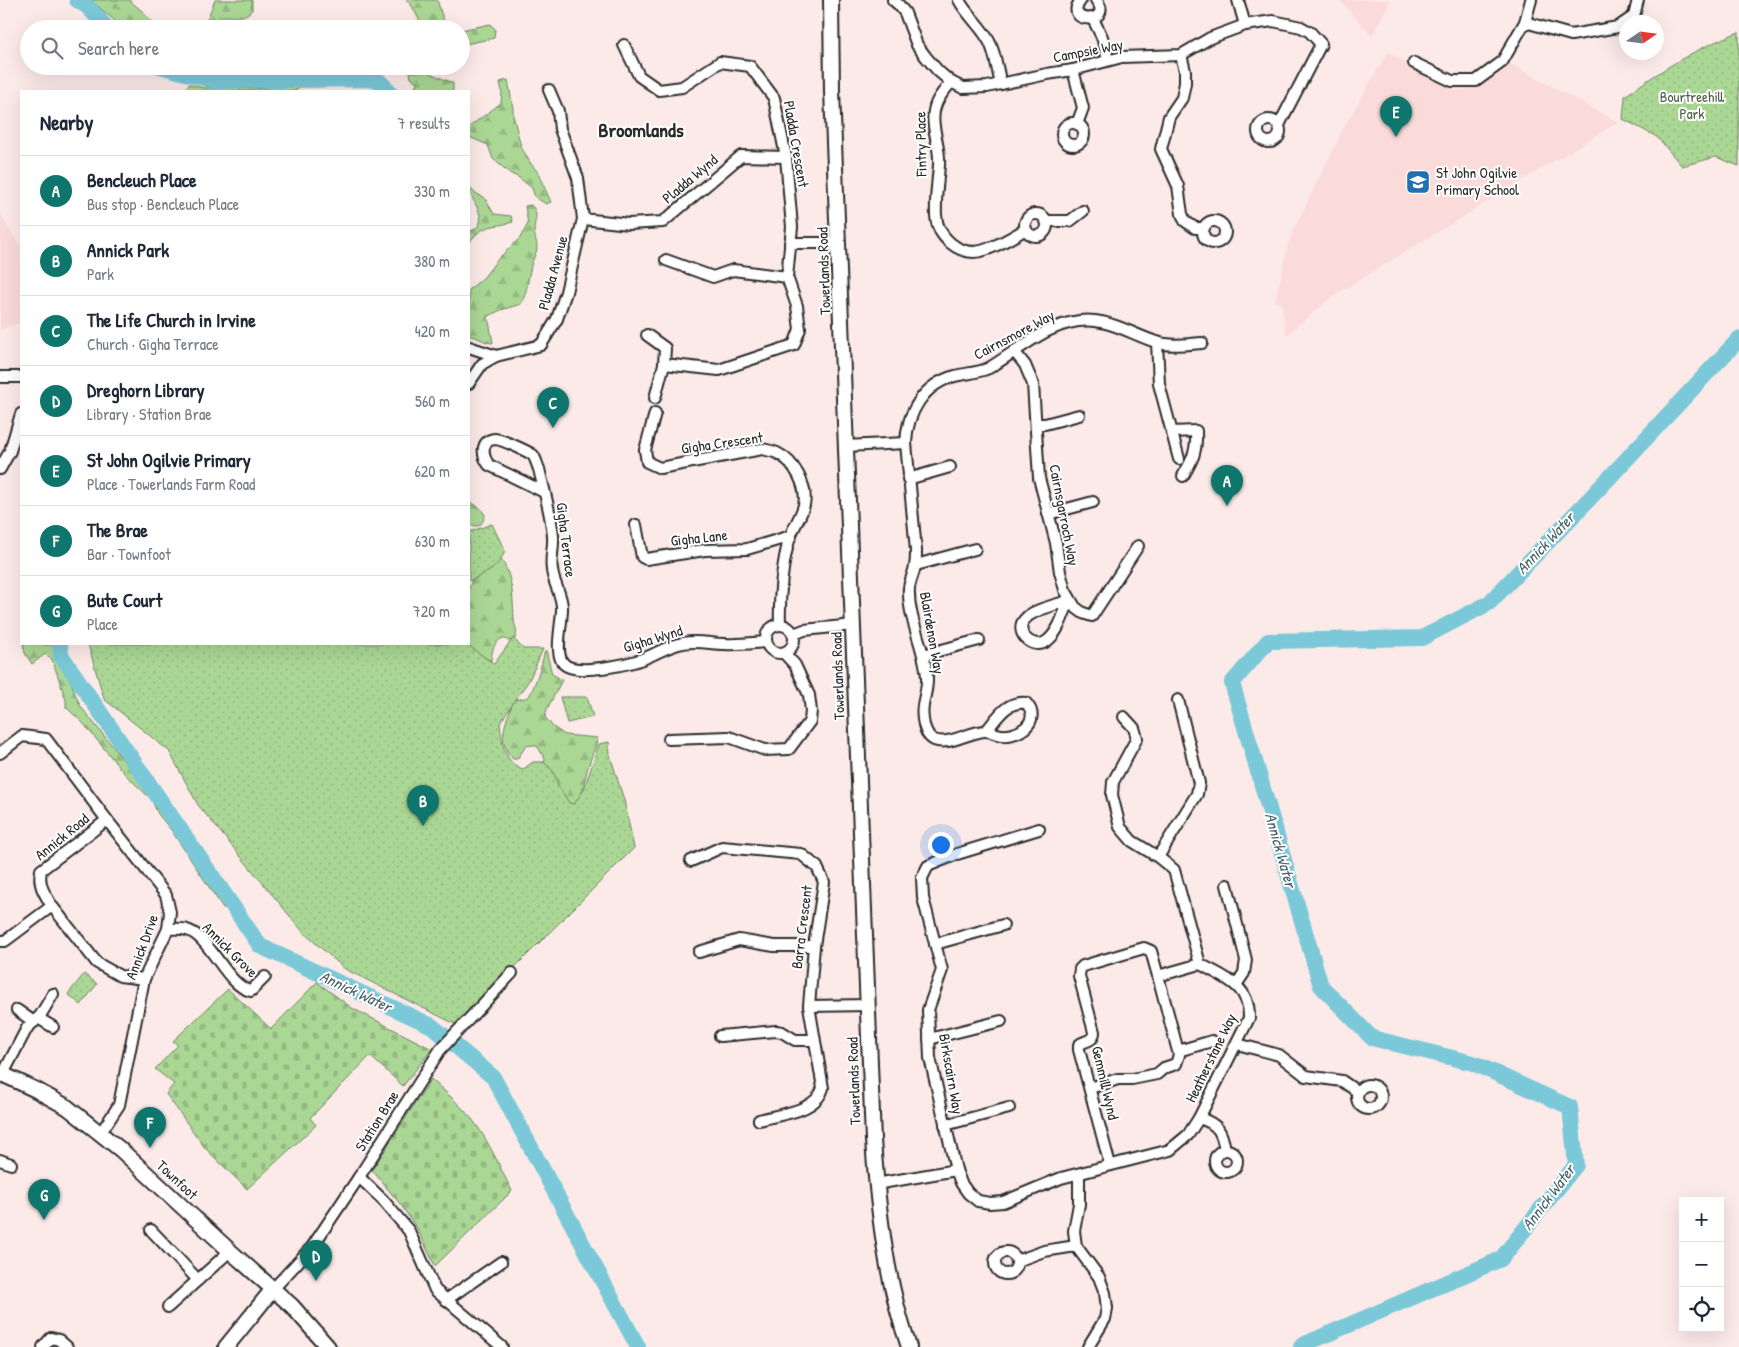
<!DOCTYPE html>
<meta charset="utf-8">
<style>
body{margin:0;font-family:"Patrick Hand",sans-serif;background:#f2f2f3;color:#1f2937}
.controls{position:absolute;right:15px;bottom:15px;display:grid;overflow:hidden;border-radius:0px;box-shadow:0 5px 20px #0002}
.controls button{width:45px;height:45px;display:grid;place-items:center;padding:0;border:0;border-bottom:1px solid #e0e1e3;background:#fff;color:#1f2937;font:25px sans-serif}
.compass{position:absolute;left:1619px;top:15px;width:45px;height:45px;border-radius:50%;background:#fff;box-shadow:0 5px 20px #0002;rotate:77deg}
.you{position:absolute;left:940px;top:844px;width:18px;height:18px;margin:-12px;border:4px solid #fff;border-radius:50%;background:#1a73e8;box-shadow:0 0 0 8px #1a73e833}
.badge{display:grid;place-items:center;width:32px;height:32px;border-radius:50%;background:#0f766e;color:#fff;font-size:16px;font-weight:700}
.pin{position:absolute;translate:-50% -41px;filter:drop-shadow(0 1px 2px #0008)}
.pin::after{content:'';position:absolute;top:26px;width:18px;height:15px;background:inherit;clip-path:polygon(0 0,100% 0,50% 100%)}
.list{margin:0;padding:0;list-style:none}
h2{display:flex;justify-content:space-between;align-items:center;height:65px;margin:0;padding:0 20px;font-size:21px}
h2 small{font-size:16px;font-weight:400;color:#747a83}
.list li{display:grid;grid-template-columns:32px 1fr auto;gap:15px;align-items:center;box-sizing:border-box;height:70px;padding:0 20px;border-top:1px solid #e0e1e3}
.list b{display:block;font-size:19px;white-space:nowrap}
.list p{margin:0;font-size:16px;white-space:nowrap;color:#747a83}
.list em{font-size:16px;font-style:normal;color:#747a83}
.icon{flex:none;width:28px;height:28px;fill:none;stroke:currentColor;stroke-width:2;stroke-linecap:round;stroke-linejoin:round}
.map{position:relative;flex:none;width:1739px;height:1347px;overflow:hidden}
.search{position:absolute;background:#fff;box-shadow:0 5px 20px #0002;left:20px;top:20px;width:450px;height:55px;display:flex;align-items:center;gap:12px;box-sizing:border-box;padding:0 18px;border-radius:28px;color:#747a83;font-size:19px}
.panel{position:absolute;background:#fff;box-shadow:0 5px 20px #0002;left:20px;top:90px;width:450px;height:555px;border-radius:0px}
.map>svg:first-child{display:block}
.built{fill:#fadbd9}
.forest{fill:url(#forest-firs);stroke:#6b8160}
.cemetery{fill:url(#cemetery-stones);stroke:#6b8160}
.park{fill:url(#park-dots);stroke:#6b8160}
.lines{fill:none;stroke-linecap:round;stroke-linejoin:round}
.river{stroke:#7ac8d8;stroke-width:16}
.street-casing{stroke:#2b2b2b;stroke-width:14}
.secondary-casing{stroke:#2b2b2b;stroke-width:18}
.street{stroke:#fff;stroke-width:10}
.secondary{stroke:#fff;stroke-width:14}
.labels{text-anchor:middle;stroke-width:4;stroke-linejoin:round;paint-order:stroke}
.street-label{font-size:15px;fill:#2b2b2b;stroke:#fff}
.park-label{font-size:15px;fill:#515f4b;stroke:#fff}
.poi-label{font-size:15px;fill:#2b2b2b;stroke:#fff;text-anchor:start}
.water-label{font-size:16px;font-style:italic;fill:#476268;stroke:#fff}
.district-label{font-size:20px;font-weight:bold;fill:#2b2b2b;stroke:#fff}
</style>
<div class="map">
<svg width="1739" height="1347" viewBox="0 0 1739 1347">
<defs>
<pattern id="forest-firs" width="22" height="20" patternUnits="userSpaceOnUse" patternTransform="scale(1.25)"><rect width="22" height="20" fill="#abd795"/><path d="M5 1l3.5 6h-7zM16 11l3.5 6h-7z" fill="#93b981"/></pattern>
<pattern id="cemetery-stones" width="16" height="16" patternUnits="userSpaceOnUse" patternTransform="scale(1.25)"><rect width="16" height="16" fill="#abd795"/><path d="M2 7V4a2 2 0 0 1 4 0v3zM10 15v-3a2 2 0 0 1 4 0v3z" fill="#93b981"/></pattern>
<pattern id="park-dots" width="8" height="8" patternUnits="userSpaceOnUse" patternTransform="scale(1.25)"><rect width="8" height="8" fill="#abd795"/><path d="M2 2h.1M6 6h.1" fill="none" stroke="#93b981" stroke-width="1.8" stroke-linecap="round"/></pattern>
</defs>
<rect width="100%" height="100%" fill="#fceae9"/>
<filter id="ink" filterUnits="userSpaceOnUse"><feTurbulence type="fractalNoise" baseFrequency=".02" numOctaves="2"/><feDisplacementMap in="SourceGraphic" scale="10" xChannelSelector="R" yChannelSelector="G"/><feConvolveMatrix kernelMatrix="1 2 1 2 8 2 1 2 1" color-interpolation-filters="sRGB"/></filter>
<g filter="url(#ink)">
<g class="built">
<polygon points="1339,0 1391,0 1372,36"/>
<polygon points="1388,52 1454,90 1475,89 1502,72 1511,64 1618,122 1335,295 1286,335 1282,304 1275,302 1290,237 1344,127"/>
<polygon points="0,213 21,248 21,322 0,330"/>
</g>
<g class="forest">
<polygon points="89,0 129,0 142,11 158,29 124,29 99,7"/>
<path d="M215,0H252V10C242,21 231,14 219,17L218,22L220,27L246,29H203Z"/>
<path d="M406,0H437C441,10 442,24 452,29H424L412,6Z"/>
<polygon points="490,24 495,29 494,38 461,45 461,30"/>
<path d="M197,66H273L271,70C248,74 234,77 212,71C206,70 201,70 197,66Z"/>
<polygon points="427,72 453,83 453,91 414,91 417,82 411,78 410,72"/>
<polygon points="508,80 513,109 513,115 521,147 531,164 537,171 551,202 546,204 535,197 532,188 518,177 511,174 493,159 488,145 469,137 469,127 501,103 502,92 500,82"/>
<polygon points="189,84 204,88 232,87 254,89 289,86 300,86 296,91 184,91"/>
<path d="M469,187L475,193L485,198L494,214L511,216L513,222C492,228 483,223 469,243V232C495,222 469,201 469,187Z"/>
<path d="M531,205C540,214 534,220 534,231C534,236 537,241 537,247C537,252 534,257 532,262C528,276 528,291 521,304L501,310L488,316L493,343C484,343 478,336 469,336V290L484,277L497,260L520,238L528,224L525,206Z"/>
<path d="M469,501L480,508L485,515C482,526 479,528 469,524Z"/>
<path d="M500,558C513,575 513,600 514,620C515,628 519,632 514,640L509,641L503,638C493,642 492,652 491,661L467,647L469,589L472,579L475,575Z"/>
<polygon points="23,644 55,644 56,646 60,644 56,647 63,658 75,694 81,707 133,772 163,804 211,873 223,887 226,895 235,901 240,908 223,908 171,830 158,814 151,799 125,774 83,723 66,707 66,700 52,659 45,654 32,664 25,653"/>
<path d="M546,650L552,674L562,680L547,709L545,717L553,727L565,735L598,738L587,770L580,803L573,814L544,765L545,759L538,747L533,745L526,746L517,759H513C494,738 508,722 513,700C518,699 526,699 529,696C532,693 541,667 542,662C544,657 543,654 546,650Z"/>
</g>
<g class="cemetery">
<polygon points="317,982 352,1008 432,1049 403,1086 370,1056 310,1118 316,1125 247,1189 205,1148 166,1094 174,1084 155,1069 178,1045 173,1041 228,989 271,1029"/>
<path d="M431,1079C442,1089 454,1099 465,1111C486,1133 498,1164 512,1191L435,1266L418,1230L401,1205L372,1170Z"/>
</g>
<g class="park">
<path d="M1739,32V166L1716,157L1682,166L1657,137L1623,119L1625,96C1661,70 1698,47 1739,32Z"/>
<path d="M492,524L505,551C497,570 486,573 469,581V532Z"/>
<path d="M513,638L523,649H543L529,680L500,723C502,743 503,760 522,770L533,762H544L553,771L558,785L569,803L574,804L584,789L599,744L609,742L610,755L624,800L634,848L457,1025L345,969L304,933L198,805L169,751L104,699L88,644H466L494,664Z"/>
<polygon points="560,697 587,697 593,717 567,723"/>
<polygon points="84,974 97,984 81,1005 68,994"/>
</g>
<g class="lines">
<g class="river">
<polyline points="77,0 88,7 108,29"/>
<polyline points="160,66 215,81 377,79 389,91"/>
<polyline points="60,644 61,655 260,946 432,1026 493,1077 638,1347"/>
<polyline points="1301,1347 1305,1344 1501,1259 1576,1165 1570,1107 1473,1063 1372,1038 1321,986 1232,683 1268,641 1422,638 1489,603 1593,495 1739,339"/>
</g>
<defs>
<g id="street">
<polyline points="893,0 899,5 905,13 917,45 926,57 938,71 951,82 963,88 987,87 1047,74 1073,70 1122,57 1181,55 1210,38 1245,25 1273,21 1301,27 1310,32 1321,44 1279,125"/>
<path d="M959,0C967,15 981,26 989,41C996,54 997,70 1001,84"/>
<path d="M1081,0C1061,25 1116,24 1096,0"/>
<polyline points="1238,0 1245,25"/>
<polyline points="1093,19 1102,37 1108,60"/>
<polyline points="1525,22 1571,35 1618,27 1634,16 1638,0"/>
<polyline points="624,45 639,76 659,90 682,87 720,62 750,66 774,98 786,157 792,227 787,277 797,306 800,329 794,345 719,370 664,364"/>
<polyline points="1181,55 1185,71 1185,83 1182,98 1169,117 1161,149 1178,186 1182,214 1185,221 1195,228 1204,228"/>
<polyline points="1414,63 1452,81 1476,81 1502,62 1525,22 1531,0"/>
<polyline points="1073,70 1083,108 1077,124"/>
<path d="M951,82C946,89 939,96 936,104C928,123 941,145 939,165C938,181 935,198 936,215C937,237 959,256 981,251C997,247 1012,237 1026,229"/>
<circle cx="1269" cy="131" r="11"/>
<circle cx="1073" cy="134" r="11"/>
<circle cx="1036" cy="225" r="11"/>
<polyline points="583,219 629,224 663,222 741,156 786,157"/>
<polyline points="1046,221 1070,221 1083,211"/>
<circle cx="1214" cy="232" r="11"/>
<polyline points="790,243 839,243"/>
<polyline points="666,260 713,277 733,270 787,277"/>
<polyline points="647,335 665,348 664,364 655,398"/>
<polyline points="1157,342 1159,384 1179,459"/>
<polyline points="469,347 496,356"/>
<polyline points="1014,351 1025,365 1033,384 1039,478 1056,543 1060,572 1065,590 1075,607 1083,613 1092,616 1138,546"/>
<polyline points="0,377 21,377"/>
<polyline points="469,383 482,364 496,356 541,345 557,319 566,292 583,219 578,178 560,129 558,111 549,90"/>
<path d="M655,413L645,450L647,462L660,468L762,449C767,450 772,451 777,453C794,461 808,486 804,505C801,517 794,526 790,537C782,563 779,597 780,625"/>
<polyline points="1036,424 1045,424 1079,415"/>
<path d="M1172,432L1196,431C1197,451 1193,459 1183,476"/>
<path d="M906,443C907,412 924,384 955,376C967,373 978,373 989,368C1016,352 1038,331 1069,323C1103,314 1126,332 1156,342C1171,347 1187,344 1202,343"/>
<path d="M846,446L906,443L916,551C916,556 916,561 915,566C914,573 910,580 909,588C907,617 925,648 927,677C928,695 919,704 924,725C926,732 928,737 934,740C950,746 970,731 986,731C989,731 994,733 997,734C1015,740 1044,722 1026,703C1006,701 998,717 987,730"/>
<polyline points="0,469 10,451 21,414"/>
<polyline points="908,479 950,467"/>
<path d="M544,492L489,465C482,456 480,440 495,439C501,439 527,451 533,455C536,459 537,465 539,469C544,490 551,514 553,536C554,547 550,558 552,570C553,582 561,593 562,606C563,621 553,654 564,664C576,676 630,664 645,658C658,653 669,645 683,643C698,640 711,644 725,644C738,645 753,643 766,642"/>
<polyline points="1048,514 1093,502"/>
<polyline points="636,525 642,557 646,559 705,550 747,549 791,536"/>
<polyline points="916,565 975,549"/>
<path d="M1069,600C1064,613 1059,632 1047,641C1032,652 1012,630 1026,618C1034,609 1058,605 1069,600Z"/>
<circle cx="780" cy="639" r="14"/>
<polyline points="794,634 804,630 853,625"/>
<polyline points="923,655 979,640"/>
<polyline points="669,739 729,737 765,750 789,749 810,721 811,711 809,695 795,665 784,653"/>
<polyline points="0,753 22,736 46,739 107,820 166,895 170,912 168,929 144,979 119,1105 100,1134"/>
<polyline points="1158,857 1197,794 1199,783 1178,700"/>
<path d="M691,861L722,847L801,854L817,867L824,882L814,946L809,1006L823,1088C816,1112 780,1114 759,1120"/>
<polyline points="1227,885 1246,960 1244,973 1236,985"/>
<path d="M52,906C44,893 38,885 41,870L107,820"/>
<path d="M168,929C174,929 181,928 187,930C210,936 227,987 251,991L265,977"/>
<polyline points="0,941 5,941 52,906 97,963 120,976 144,979"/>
<polyline points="935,944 1003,925"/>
<polyline points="699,952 739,940 774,946 814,946"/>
<polyline points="809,1006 868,1005"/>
<polyline points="17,1010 34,1022"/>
<polyline points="38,1018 53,1027"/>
<polyline points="720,1036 776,1031 782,1032 795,1040 814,1040"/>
<polyline points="929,1039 1001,1021"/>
<polyline points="1237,1044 1279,1055 1306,1076 1342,1081 1358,1092"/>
<polyline points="1178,1051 1212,1041"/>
<polyline points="3,1074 27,1028 40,1016 53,994"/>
<circle cx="1369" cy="1097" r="12"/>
<polyline points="1090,1088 1118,1079 1132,1079 1157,1074 1164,1068 1176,1064 1179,1055 1158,976"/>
<path d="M1199,1118C1218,1124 1222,1131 1225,1150"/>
<polyline points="945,1125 1009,1108"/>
<circle cx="1226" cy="1161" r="11"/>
<polyline points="0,1160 11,1164"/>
<path d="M1110,1165L1079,1050V1045C1086,1039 1093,1043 1094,1032L1079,976L1080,969L1083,966L1144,948L1151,951L1158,976L1200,964"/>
<polyline points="956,1170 930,1058 928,1010 942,970 923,898 922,878 928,866 957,854 1039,829"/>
<polyline points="1079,1175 1079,1204 1074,1231 1076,1246 1099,1277 1105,1293 1107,1308 1105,1319 1088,1347"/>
<polyline points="359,1177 382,1199 409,1231 435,1290 502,1347"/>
<path d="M876,1184L956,1170L961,1183L968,1193L978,1201L990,1203L1003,1202L1061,1178L1170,1150L1188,1135L1199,1118L1249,1018C1250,985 1225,978 1200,964L1174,870L1158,857L1132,841L1120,827L1112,795L1113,782L1137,738L1134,728L1124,717"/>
<polyline points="151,1230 198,1280"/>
<circle cx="1006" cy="1263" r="11"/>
<polyline points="1017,1261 1044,1251 1076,1246"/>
<polyline points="273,1289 312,1247 359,1177 440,1050 512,973"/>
<polyline points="446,1300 501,1262"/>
<polyline points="168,1307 230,1251"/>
<polyline points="43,1347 51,1338 59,1340 67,1347"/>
</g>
<g id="secondary">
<path d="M831,0L832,91L873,1140C878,1210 886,1281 909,1347"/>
<polyline points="0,1073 36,1090 67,1107 121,1150 230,1251 292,1306 328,1347"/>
<polyline points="226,1347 273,1289"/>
</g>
</defs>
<use href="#street" class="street-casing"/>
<use href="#secondary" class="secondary-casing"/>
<use href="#street" class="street"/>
<use href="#secondary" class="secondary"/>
</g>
</g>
<defs>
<symbol id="school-square" viewBox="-11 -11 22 22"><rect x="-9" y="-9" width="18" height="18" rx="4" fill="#1f6fb2" stroke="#fff"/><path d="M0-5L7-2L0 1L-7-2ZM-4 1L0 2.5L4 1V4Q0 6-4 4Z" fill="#fff"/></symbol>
</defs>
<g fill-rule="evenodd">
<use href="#school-square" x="1404" y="168" width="28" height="28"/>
</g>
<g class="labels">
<g class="street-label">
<text transform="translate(1088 51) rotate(-11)" y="5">Campsie Way</text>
<text transform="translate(796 144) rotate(80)" y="5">Pladda Crescent</text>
<text transform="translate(921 144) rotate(-91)" y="5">Fintry Place</text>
<text transform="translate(690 179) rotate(-40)" y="5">Pladda Wynd</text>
<text transform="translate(824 271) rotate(-92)" y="5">Towerlands Road</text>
<text transform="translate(553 273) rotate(-75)" y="5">Pladda Avenue</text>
<text transform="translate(1014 335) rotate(-28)" y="5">Cairnsmore Way</text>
<text transform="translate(722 443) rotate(-8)" y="5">Gigha Crescent</text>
<text transform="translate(1064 515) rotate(79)" y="5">Cairnsgarroch Way</text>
<text transform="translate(699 538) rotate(-6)" y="5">Gigha Lane</text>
<text transform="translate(566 540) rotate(83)" y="5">Gigha Terrace</text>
<text transform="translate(932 633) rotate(80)" y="5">Blairdenon Way</text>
<text transform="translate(653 639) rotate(-17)" y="5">Gigha Wynd</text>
<text transform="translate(838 676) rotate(-92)" y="5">Towerlands Road</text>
<text transform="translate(62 837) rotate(-39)" y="5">Annick Road</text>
<text transform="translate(802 927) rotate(-83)" y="5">Barra Crescent</text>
<text transform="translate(142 947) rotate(-70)" y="5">Annick Drive</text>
<text transform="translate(230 950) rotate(45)" y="5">Annick Grove</text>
<text transform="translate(1211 1058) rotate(-64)" y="5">Heatherstane Way</text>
<text transform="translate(951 1074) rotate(80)" y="5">Birkscairn Way</text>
<text transform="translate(854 1081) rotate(-92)" y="5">Towerlands Road</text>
<text transform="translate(1105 1083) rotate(77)" y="5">Gemmill Wynd</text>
<text transform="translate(377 1121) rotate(-58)" y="5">Station Brae</text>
<text transform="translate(177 1180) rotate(43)" y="5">Townfoot</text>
</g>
<g class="park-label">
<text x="1692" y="102">Bourtreehill<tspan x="1692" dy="17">Park</tspan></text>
</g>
<g class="poi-label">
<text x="1436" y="178">St John Ogilvie<tspan x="1436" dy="17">Primary School</tspan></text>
</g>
<g class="water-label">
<text transform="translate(1545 543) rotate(-47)" y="6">Annick Water</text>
<text transform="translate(1281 850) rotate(74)" y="6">Annick Water</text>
<text transform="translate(356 991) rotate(25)" y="6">Annick Water</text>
<text transform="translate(1548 1197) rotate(-53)" y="6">Annick Water</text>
</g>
<g class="district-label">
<text x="641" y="137">Broomlands</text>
</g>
</g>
</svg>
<div class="controls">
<button>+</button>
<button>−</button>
<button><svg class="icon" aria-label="locate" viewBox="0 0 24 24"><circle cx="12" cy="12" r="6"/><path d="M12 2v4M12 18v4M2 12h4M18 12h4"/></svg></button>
</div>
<svg class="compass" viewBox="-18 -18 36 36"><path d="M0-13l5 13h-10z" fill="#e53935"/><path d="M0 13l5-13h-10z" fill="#747a83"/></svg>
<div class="you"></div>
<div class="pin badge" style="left:1227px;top:506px">A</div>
<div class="pin badge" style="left:423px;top:826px">B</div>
<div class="pin badge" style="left:553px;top:428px">C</div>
<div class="pin badge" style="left:316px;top:1281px">D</div>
<div class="pin badge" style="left:1396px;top:137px">E</div>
<div class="pin badge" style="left:150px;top:1148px">F</div>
<div class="pin badge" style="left:44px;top:1220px">G</div>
<div class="search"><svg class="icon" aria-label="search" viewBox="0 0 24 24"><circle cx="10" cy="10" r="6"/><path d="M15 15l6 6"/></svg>Search here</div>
<section class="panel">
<h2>Nearby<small>7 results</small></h2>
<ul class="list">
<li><span class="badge">A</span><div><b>Bencleuch Place</b><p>Bus stop · Bencleuch Place</p></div><em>330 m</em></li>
<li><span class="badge">B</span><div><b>Annick Park</b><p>Park</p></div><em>380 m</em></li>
<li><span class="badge">C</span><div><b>The Life Church in Irvine</b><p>Church · Gigha Terrace</p></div><em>420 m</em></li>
<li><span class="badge">D</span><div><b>Dreghorn Library</b><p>Library · Station Brae</p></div><em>560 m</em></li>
<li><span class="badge">E</span><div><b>St John Ogilvie Primary</b><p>Place · Towerlands Farm Road</p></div><em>620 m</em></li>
<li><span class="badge">F</span><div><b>The Brae</b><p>Bar · Townfoot</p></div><em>630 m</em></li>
<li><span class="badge">G</span><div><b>Bute Court</b><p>Place</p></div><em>720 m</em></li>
</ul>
</section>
</div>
